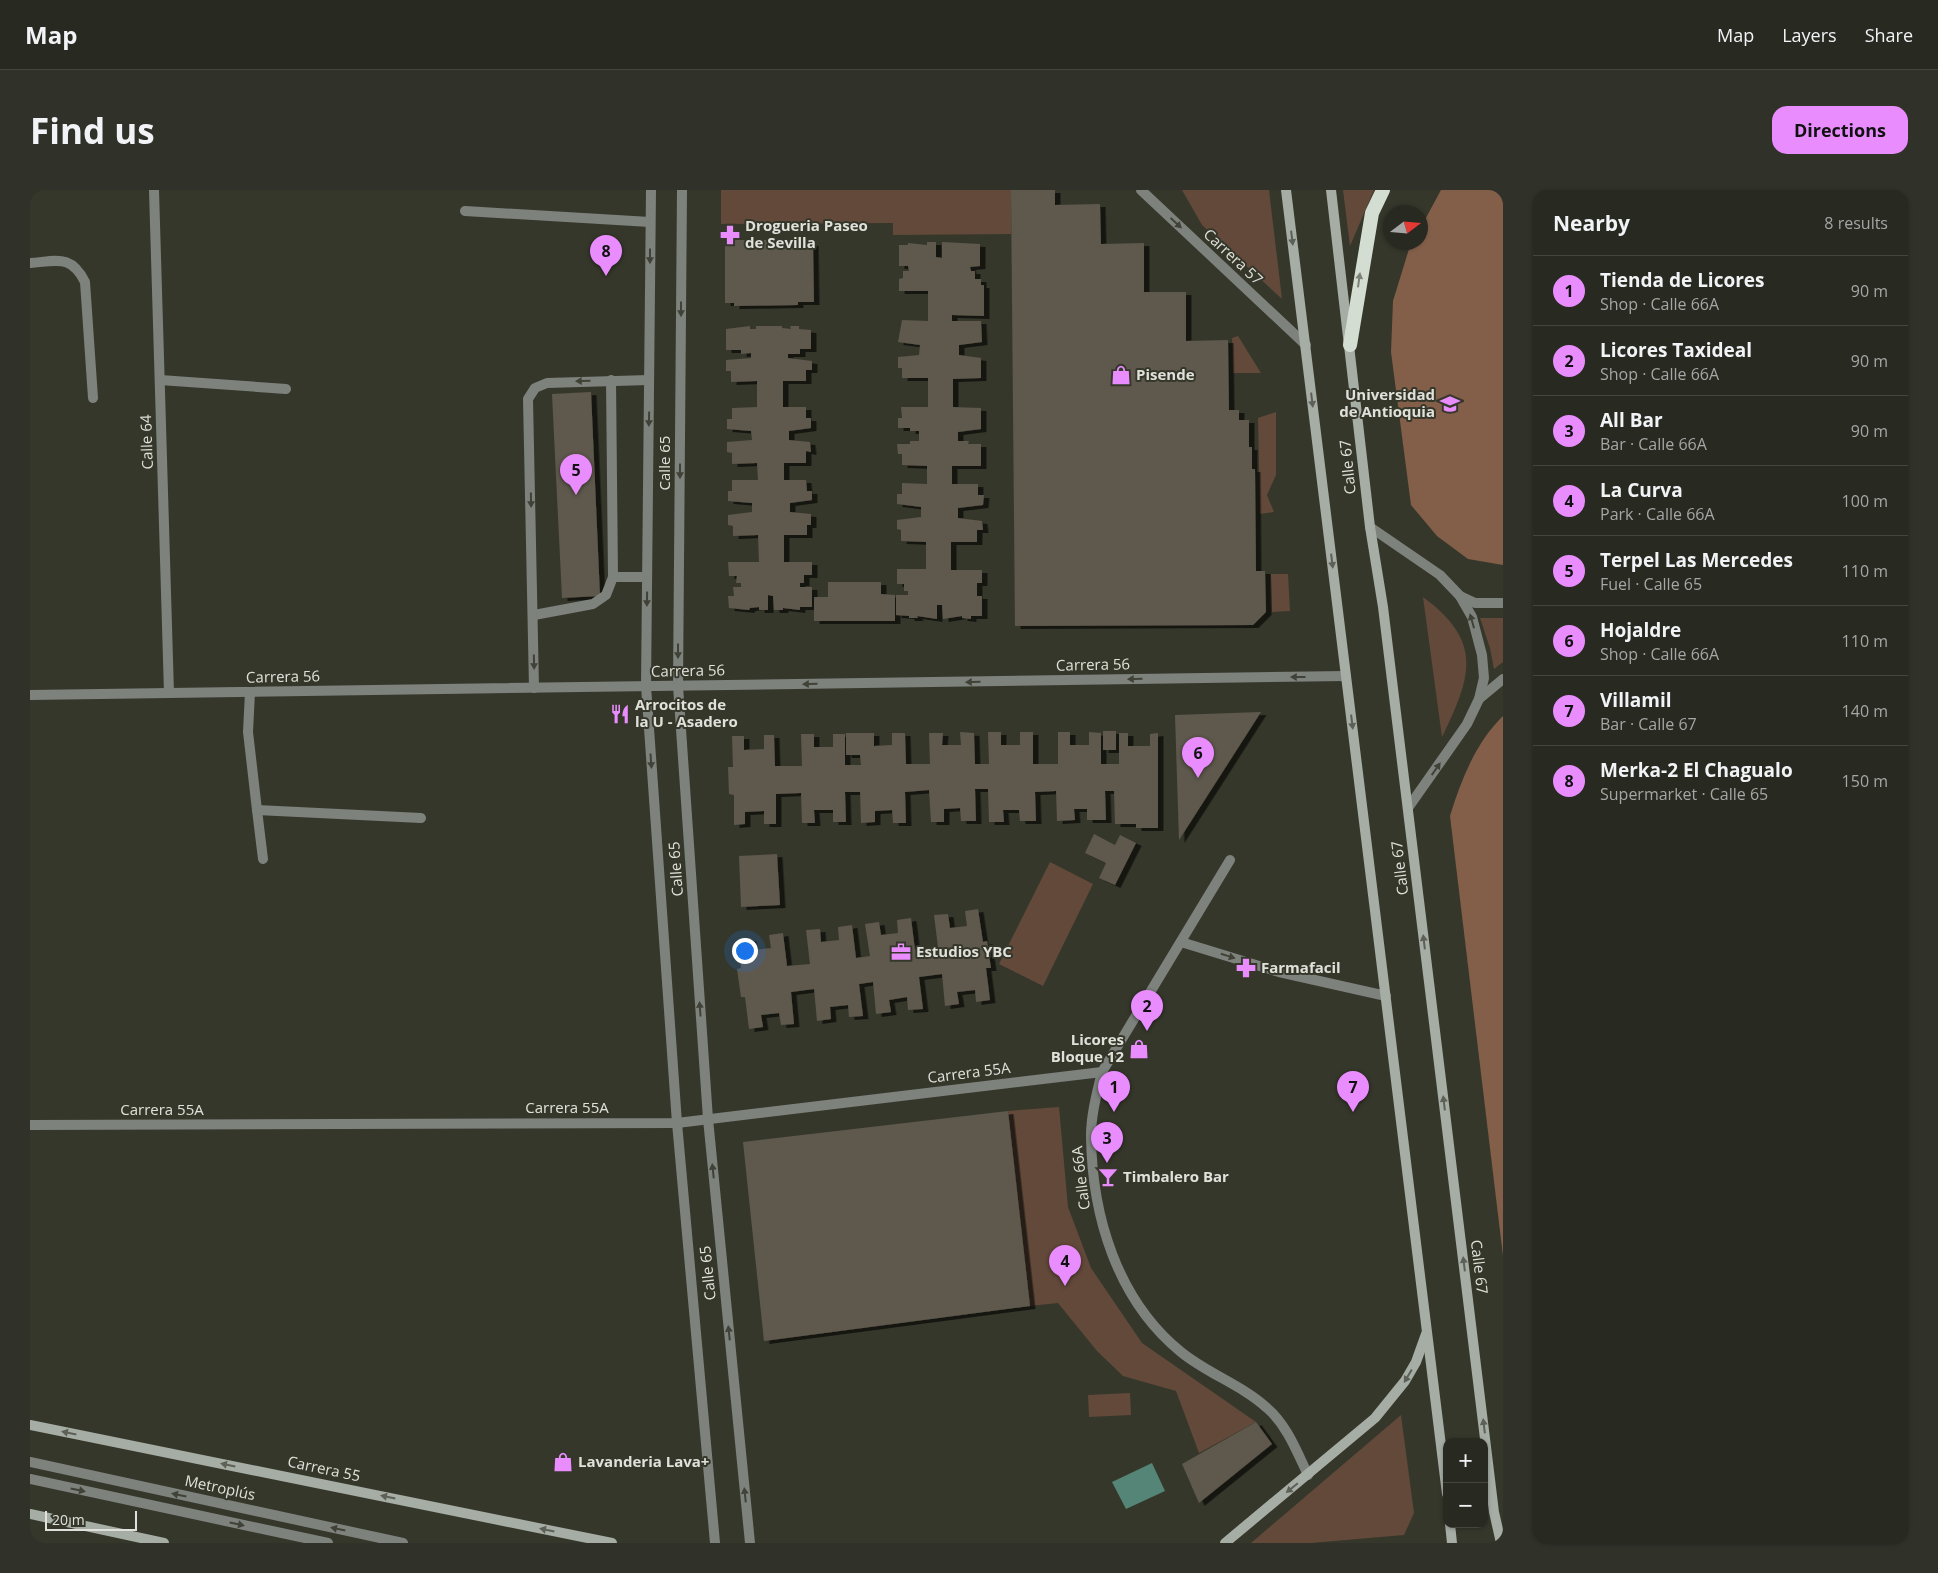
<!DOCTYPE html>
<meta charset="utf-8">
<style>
body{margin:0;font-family:"Open Sans",sans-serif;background:#303129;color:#f1f3f6}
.controls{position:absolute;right:15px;bottom:15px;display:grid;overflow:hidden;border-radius:10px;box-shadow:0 1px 4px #0004}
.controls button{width:45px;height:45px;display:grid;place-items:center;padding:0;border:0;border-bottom:1px solid #44453e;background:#282920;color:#f1f3f6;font:25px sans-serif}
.compass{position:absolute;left:1353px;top:15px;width:45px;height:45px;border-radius:50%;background:#282920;box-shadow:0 1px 4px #0004;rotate:74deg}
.scale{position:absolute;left:15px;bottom:12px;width:92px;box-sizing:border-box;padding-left:5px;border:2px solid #e0e1da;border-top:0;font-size:14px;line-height:18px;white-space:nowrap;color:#e0e1da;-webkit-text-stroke:4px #36372b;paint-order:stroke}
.you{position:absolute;left:714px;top:760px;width:18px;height:18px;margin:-12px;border:4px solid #fff;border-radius:50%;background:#1a73e8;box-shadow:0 0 0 8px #1a73e833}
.badge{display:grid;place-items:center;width:32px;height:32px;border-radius:50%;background:#e98dfe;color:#111;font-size:16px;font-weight:700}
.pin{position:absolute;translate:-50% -41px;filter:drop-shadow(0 1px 2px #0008)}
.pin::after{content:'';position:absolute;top:26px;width:18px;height:15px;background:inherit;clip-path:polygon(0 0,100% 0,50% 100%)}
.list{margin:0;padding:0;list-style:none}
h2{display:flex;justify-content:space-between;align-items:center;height:65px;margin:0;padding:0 20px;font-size:21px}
h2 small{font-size:16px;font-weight:400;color:#a5a6a5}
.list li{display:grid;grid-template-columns:32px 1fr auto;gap:15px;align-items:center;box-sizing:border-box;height:70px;padding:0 20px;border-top:1px solid #44453e}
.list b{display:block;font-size:19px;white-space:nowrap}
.list p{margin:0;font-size:16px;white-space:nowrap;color:#a5a6a5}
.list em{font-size:16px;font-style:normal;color:#a5a6a5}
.map{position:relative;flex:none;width:1473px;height:1353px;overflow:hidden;border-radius:15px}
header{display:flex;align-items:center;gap:30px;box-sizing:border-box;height:70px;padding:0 25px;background:#282920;border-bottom:1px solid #44453e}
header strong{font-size:24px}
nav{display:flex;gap:28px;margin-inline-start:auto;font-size:18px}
.intro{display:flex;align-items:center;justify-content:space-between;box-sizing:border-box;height:120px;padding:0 30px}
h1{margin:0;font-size:35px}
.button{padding:12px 22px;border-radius:15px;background:#e98dfe;color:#111;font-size:18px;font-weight:700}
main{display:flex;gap:30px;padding:0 30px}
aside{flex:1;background:#282920;border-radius:15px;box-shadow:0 1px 4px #0004}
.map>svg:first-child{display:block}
.green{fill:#62493a}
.forest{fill:#835f49}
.water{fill:#548577}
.building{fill:#5e584d;filter:url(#shadow)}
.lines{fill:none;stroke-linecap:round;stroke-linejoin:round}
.service{stroke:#7d827d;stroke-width:10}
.minor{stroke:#7d827d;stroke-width:10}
.tertiary{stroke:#7d827d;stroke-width:10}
.secondary{stroke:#a6ada5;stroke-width:10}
.trunk{stroke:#d3ddd2;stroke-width:14}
.oneway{fill:#414237}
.oneway2{fill:#5d6056}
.oneway3{fill:#7d8276}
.labels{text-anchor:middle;stroke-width:4;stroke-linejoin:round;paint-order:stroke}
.poi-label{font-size:15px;font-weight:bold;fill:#e0e1da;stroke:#36372b;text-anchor:start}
.street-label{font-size:15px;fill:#e0e1da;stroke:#36372b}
</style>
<header>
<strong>Map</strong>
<nav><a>Map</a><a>Layers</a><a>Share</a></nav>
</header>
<div class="intro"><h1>Find us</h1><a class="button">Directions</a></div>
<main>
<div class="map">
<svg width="1473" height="1353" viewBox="0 0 1473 1353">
<defs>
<filter id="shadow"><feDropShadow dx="5.5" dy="3" stdDeviation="0" flood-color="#0009"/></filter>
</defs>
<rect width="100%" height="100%" fill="#36372b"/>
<g class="green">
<polygon points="691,0 981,0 981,44 863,45 863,33 691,34"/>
<polygon points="1152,0 1239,0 1252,109 1172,35"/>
<polygon points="1313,0 1344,0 1320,56"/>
<polygon points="1208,146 1231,183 1203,183 1202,148"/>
<polygon points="1246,222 1246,285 1237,305 1244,322 1230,324 1228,228"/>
<polygon points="1241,384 1258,384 1260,421 1242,422"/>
<path d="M1393,407C1454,452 1441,487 1412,547Z"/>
<polygon points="1450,428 1473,428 1473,472 1464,479 1460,458"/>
<polygon points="1020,672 1063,694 1013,796 969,774"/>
<polygon points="1029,917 1038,1017 1061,1078 1112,1153 1226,1232 1169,1263 1146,1201 1093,1186 1067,1161 1028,1113 1000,1116 978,921"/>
<polygon points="1100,1203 1101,1225 1059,1227 1058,1205"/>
<polygon points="1371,1225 1384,1323 1374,1345 1281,1353 1221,1353"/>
</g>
<g class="forest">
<polygon points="1411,0 1473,0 1473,375 1438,369 1407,346 1381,315 1361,162 1363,111 1379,59 1382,53 1390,52 1391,37"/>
<path d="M1473,526V1066L1420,626C1431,590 1446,552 1473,526Z"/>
</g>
<polygon class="water" points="1122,1273 1135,1301 1096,1319 1082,1292"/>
<g class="building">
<polygon points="981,0 1025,0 1025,15 1070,14 1071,54 1114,53 1114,102 1156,102 1156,151 1198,150 1199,220 1209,220 1209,230 1219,230 1219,257 1222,257 1222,279 1225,279 1226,381 1235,381 1236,422 1223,435 985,436"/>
<polygon points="703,50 768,50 768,53 783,53 784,112 768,112 768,115 704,116 704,113 695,113 695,54 703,53"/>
<polygon points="897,52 906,52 906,67 912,68 912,52 950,54 950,76 940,77 941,81 945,81 945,89 951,89 951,95 954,95 954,126 922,125 922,131 951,131 952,152 929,155 929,165 951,168 951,188 923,189 923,217 951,218 951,239 928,242 928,251 939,251 938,254 951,254 951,276 922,276 922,294 948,294 948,305 954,305 953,315 928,318 928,328 952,331 953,340 947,340 947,352 921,352 921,380 952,380 952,393 947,393 947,406 952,406 952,426 941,426 941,429 932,428 932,426 913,429 912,415 907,415 907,429 887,426 888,428 879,428 879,426 866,425 866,405 878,405 878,401 874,401 874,394 867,394 867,379 896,379 896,352 871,351 871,340 867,339 867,330 891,327 891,317 867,314 867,304 872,304 872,293 897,294 897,276 872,275 872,264 868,264 867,254 880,254 880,251 889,251 889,241 880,241 880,238 868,238 868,228 872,228 871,217 898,217 898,188 872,188 872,178 868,178 868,167 889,165 890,155 868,152 872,130 898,131 898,101 869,101 869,89 873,88 873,81 879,81 878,76 869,76 869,55 878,55 878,53 897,55"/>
<polygon points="720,136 720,139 726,139 726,136 752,136 752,138 761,139 760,136 769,136 769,139 781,140 781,159 770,159 770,164 758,164 758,168 782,171 782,180 776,180 776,191 753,191 753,217 776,217 776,228 781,228 781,238 759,241 759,250 780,252 781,262 776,261 776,273 754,273 754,290 776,290 777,301 782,301 782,310 760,313 760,322 781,324 781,335 777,335 777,345 754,345 754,372 782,372 782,385 774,385 774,393 770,393 770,397 782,397 782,417 770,417 770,420 753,418 753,420 744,420 743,406 738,405 738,420 729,420 729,417 720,418 719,420 699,418 698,406 704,406 703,397 711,397 711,393 706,393 707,386 699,386 698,372 729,372 728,345 703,346 703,336 698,335 698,325 722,322 722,313 698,311 698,301 702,301 702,290 728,290 727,273 702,274 702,263 697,262 697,252 722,250 721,241 697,239 697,229 702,229 702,218 727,217 727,191 701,192 701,181 696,181 696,170 721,168 721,163 711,164 711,160 696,160 696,139"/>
<polygon points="561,202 570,406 532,408 522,204"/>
<polygon points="798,392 851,392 851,404 865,405 865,431 784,431 784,407 798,407"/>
<polygon points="1231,522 1149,650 1145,525"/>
<rect x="1073" y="541" width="13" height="19"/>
<polygon points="930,542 944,543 945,574 959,574 958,542 971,542 971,555 990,555 990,542 1003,542 1003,574 1028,574 1028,542 1040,542 1040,555 1059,555 1059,542 1071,543 1071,574 1089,574 1089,543 1098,543 1098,556 1120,556 1120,544 1128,543 1128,638 1106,638 1106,634 1085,634 1084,601 1075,601 1076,630 1057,630 1057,619 1044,619 1045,630 1027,631 1026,601 1005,602 1006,631 990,631 989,620 973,620 974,632 959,632 958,599 945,599 946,631 931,631 930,618 914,619 914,632 901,632 899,600 875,602 876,633 863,633 862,620 845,621 845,632 831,633 830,602 815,602 816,632 803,632 803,620 784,620 785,633 772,633 771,603 746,604 746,634 734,634 734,621 715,622 715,634 704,635 704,605 699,604 698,577 703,577 702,546 714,546 714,560 734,559 734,545 744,545 745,576 772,576 771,544 784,544 784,557 803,557 803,544 815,544 815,575 831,575 830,565 816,565 816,543 844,543 844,556 862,555 862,543 875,543 876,574 900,574 899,543 913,543 912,555 931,555"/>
<polygon points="1064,644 1085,655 1090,645 1106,653 1085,695 1069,688 1076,673 1055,663"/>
<polygon points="747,664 750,715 711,717 709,666"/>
<polygon points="948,719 953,752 957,751 961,778 956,778 960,810 946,812 945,800 927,802 929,814 915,816 912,784 889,787 893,819 878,820 877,807 859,810 861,822 846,824 843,792 829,794 833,826 819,827 818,815 800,817 801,829 787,831 784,799 761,802 764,834 751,835 749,823 731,825 733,837 719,839 715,807 711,807 707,779 711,778 708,749 721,748 723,760 741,758 739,745 753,743 757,776 780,774 776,740 790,739 791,752 809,750 808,737 822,735 826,768 840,766 835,734 849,732 851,745 868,743 867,730 881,728 885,760 908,757 904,725 918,724 920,738 937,736 935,721"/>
<polygon points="978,921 1000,1116 734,1151 713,952"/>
<polygon points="1226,1232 1242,1254 1169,1313 1152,1274"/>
</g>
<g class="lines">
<g class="service">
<polyline points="435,21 620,32"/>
<path d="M0,73C27,71 41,64 55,92L63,208"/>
<polyline points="130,190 256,199"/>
<polyline points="1340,337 1410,385 1430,406 1442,427 1452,465 1454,488 1449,509 1437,534 1378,618"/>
<polyline points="583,387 617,387"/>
<polyline points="1430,406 1445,413 1473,413"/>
<polyline points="504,425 563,414 576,405 583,387 581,190"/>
<polyline points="504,498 498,209 505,198 517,193 619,190"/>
<polyline points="220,502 218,542 227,620 391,628"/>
<polyline points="1449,509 1473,489"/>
<polyline points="227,620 233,669"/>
<polyline points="1151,752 1249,782 1356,806"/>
<polyline points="0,1272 373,1353"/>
<polyline points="0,1289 298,1353"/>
</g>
<g class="minor">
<polyline points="124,0 139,503"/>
<polyline points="0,505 1316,486"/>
<path d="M1200,670L1072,882C1067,903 1061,924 1061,946C1062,1026 1087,1110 1151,1162C1178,1184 1212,1195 1237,1218C1257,1235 1267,1262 1278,1285"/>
<polyline points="0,935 647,933 1072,882"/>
</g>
<g class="tertiary">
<polyline points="621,0 616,496 647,933 685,1353"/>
<polyline points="652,0 648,496 678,929 720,1353"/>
<polyline points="1111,0 1276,155"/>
</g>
<g class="secondary">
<polyline points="1256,0 1417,1304"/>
<polyline points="1301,0 1340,337 1353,417 1464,1322 1471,1353"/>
<polyline points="0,1235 582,1353"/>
<polyline points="0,1324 134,1353"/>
<polyline points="1420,1334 1422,1353"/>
<polyline points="1195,1353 1345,1228 1375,1191 1386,1172 1396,1144"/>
</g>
<polyline class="trunk" points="1320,155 1342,23 1353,0"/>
</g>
<defs><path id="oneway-solid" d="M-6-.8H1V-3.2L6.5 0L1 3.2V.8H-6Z" transform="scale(1.25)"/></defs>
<g class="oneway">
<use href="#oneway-solid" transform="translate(1146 33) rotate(43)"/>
<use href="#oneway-solid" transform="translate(620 66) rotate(90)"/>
<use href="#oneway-solid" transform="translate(651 119) rotate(90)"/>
<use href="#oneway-solid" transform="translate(553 191) rotate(178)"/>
<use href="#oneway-solid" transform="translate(619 229) rotate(91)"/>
<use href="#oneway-solid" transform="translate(650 281) rotate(90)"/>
<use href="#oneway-solid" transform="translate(501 310) rotate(89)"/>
<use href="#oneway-solid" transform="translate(617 409) rotate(91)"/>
<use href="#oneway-solid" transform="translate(1442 431) rotate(-106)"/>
<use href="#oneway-solid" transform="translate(648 461) rotate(90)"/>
<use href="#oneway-solid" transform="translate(504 472) rotate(89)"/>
<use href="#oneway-solid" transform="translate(1268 487) rotate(180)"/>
<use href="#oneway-solid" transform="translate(1105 489) rotate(179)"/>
<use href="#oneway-solid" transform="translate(943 492) rotate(179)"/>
<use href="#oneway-solid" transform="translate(780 494) rotate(179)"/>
<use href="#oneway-solid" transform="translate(621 571) rotate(86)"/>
<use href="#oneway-solid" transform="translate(1406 579) rotate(-55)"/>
<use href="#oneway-solid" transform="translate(1198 766) rotate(17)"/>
<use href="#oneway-solid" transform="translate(670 819) rotate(-94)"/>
<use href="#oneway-solid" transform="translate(683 981) rotate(-96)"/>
<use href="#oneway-solid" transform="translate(699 1143) rotate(-96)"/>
<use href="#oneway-solid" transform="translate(48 1300) rotate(12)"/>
<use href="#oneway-solid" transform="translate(149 1305) rotate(-168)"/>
<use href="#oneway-solid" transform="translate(715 1305) rotate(-96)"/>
<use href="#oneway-solid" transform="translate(207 1334) rotate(12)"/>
<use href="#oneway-solid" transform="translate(308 1339) rotate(-168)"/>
</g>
<g class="oneway2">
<use href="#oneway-solid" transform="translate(1262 48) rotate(83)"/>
<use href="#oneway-solid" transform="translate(1282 210) rotate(83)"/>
<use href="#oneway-solid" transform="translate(1302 371) rotate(83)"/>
<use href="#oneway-solid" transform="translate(1322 532) rotate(83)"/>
<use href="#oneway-solid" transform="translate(1394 752) rotate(-97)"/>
<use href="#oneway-solid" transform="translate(1414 913) rotate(-97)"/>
<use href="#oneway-solid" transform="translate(1434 1074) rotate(-97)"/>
<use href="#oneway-solid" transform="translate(1378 1186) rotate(121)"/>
<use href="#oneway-solid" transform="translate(1454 1236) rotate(-97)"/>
<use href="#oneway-solid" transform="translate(39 1243) rotate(-168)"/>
<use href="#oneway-solid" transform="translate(198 1275) rotate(-168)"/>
<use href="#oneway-solid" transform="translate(1262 1298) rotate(141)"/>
<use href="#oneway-solid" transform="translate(358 1307) rotate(-168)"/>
<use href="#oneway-solid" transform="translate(517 1340) rotate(-168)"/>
</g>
<use class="oneway3" href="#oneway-solid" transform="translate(1329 90) rotate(-82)"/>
<defs>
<symbol id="pharmacy-bare" viewBox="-9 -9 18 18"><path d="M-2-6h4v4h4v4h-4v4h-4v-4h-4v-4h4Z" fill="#e98dfe" stroke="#36372b" stroke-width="2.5" paint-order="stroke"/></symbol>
<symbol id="shop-bare" viewBox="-9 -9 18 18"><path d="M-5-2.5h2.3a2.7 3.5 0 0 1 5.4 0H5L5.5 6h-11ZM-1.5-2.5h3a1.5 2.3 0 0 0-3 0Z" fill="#e98dfe" stroke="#36372b" stroke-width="2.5" paint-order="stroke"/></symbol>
<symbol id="university-bare" viewBox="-9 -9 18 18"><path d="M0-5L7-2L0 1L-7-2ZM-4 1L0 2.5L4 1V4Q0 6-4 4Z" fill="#e98dfe" stroke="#36372b" stroke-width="2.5" paint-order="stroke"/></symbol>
<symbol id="restaurant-bare" viewBox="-9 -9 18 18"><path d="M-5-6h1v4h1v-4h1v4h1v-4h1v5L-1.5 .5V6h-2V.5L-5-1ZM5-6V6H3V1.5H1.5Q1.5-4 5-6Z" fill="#e98dfe" stroke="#36372b" stroke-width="2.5" paint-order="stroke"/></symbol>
<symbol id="office-bare" viewBox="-9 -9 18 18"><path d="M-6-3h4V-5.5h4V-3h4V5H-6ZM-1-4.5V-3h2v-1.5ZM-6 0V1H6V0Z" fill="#e98dfe" stroke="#36372b" stroke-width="2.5" paint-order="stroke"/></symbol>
<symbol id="bar-bare" viewBox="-9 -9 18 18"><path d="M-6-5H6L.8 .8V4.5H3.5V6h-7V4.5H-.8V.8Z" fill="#e98dfe" stroke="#36372b" stroke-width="2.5" paint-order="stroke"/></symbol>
</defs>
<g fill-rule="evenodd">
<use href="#pharmacy-bare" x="686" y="31" width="28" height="28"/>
<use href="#shop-bare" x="1077" y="171" width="28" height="28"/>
<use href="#university-bare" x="1406" y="200" width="28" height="28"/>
<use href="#restaurant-bare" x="576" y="510" width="28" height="28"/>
<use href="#office-bare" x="857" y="748" width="28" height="28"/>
<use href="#pharmacy-bare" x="1202" y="764" width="28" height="28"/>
<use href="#shop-bare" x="1095" y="845" width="28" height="28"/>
<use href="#bar-bare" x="1064" y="973" width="28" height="28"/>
<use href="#shop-bare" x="519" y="1258" width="28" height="28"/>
</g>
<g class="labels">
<g class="poi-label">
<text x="715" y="41">Drogueria Paseo<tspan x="715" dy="17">de Sevilla</tspan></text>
<text x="1106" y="190">Pisende</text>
<text x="1405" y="210" text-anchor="end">Universidad<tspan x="1405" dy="17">de Antioquia</tspan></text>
<text x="605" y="520">Arrocitos de<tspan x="605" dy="17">la U - Asadero</tspan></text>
<text x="886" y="767">Estudios YBC</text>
<text x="1231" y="783">Farmafacil</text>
<text x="1094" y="855" text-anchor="end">Licores<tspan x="1094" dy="17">Bloque 12</tspan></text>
<text x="1093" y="992">Timbalero Bar</text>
<text x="548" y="1277">Lavanderia Lava+</text>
</g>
<g class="street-label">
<text transform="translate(1203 67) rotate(43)" y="5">Carrera 57</text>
<text transform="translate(117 252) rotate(-92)" y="5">Calle 64</text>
<text transform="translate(635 273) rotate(-90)" y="5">Calle 65</text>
<text transform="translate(1318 277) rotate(-96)" y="5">Calle 67</text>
<text transform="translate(1063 475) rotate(-1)" y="5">Carrera 56</text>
<text transform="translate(658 481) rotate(-1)" y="5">Carrera 56</text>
<text transform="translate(253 487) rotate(-1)" y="5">Carrera 56</text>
<text transform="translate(1370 678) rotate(-97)" y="5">Calle 67</text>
<text transform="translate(646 679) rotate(-94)" y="5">Calle 65</text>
<text transform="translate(939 883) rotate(-7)" y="5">Carrera 55A</text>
<text x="537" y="923">Carrera 55A</text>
<text x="132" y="925">Carrera 55A</text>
<text transform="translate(1051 988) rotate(-97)" y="5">Calle 66A</text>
<text transform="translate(1449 1077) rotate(83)" y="5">Calle 67</text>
<text transform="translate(678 1083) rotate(-96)" y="5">Calle 65</text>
<text transform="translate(294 1279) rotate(12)" y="5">Carrera 55</text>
<text transform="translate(190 1298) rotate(12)" y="5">Metroplús</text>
</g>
</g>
</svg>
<div class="controls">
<button>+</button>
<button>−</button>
</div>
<svg class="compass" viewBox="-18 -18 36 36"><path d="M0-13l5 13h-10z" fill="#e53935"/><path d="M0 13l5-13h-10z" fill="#a5a6a5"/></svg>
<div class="scale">20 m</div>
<div class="you"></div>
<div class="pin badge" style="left:1084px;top:922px">1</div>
<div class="pin badge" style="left:1117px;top:841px">2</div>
<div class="pin badge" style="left:1077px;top:973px">3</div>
<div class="pin badge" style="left:1035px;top:1096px">4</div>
<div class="pin badge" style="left:546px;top:305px">5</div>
<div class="pin badge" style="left:1168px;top:588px">6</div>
<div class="pin badge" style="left:1323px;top:922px">7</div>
<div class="pin badge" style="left:576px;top:86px">8</div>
</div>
<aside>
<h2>Nearby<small>8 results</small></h2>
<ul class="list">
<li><span class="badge">1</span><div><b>Tienda de Licores</b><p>Shop · Calle 66A</p></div><em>90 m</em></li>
<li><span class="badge">2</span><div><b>Licores Taxideal</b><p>Shop · Calle 66A</p></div><em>90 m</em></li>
<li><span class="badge">3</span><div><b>All Bar</b><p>Bar · Calle 66A</p></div><em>90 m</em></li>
<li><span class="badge">4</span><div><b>La Curva</b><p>Park · Calle 66A</p></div><em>100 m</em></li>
<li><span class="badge">5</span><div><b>Terpel Las Mercedes</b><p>Fuel · Calle 65</p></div><em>110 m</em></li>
<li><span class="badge">6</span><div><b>Hojaldre</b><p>Shop · Calle 66A</p></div><em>110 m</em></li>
<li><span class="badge">7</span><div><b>Villamil</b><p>Bar · Calle 67</p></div><em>140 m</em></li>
<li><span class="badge">8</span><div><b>Merka-2 El Chagualo</b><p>Supermarket · Calle 65</p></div><em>150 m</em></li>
</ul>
</aside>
</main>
